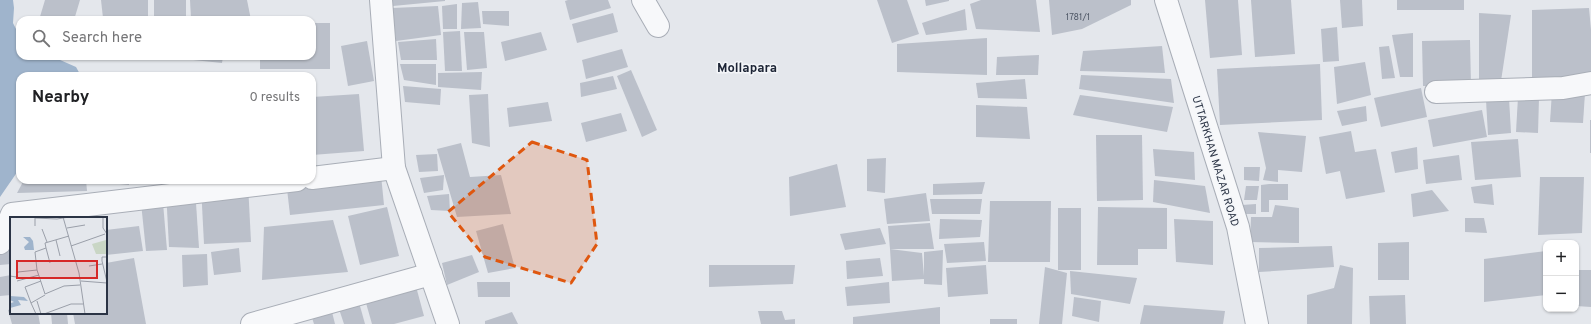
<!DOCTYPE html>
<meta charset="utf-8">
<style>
body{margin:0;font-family:Overpass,sans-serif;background:#f6f6f6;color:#202124}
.controls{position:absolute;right:12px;bottom:12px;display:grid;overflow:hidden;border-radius:8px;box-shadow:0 1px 3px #0004}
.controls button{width:36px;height:36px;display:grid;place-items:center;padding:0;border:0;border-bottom:1px solid #e0e0e0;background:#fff;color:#202124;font:20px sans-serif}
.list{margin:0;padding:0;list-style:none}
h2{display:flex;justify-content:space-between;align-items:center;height:52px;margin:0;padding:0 16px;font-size:17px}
h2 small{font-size:13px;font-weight:400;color:#757577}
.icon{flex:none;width:22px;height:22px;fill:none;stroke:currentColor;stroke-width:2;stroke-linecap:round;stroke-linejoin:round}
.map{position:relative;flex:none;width:1591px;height:324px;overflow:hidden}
.search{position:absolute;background:#fff;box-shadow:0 1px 3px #0004;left:16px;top:16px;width:300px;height:44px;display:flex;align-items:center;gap:10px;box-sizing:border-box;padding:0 14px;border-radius:12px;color:#757577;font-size:15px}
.panel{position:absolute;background:#fff;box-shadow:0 1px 3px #0004;left:16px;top:72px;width:300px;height:112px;border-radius:12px}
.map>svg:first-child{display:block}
.water{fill:#9fb4cc}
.building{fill:#bbc0ca}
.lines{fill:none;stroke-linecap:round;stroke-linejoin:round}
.minor-casing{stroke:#a9aeb7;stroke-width:24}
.minor{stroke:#f7f8fa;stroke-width:22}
.marked{fill:#df570f;fill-opacity:0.2;stroke:#df570f;stroke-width:3;stroke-dasharray:8 5;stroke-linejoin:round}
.labels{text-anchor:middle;stroke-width:3;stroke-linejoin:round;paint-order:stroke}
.number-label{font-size:9px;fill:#4f5766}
.street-label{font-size:11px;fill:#2b3445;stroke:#f4f6f9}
.quarter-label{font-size:13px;font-weight:bold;fill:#1d2536;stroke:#f4f6f9}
.inset-road{fill:none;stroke:#9a9fa9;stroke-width:1}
.view{fill:#d62828;fill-opacity:0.15;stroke:#d62828;stroke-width:2}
.inset-edge{fill:none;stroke:#2b3445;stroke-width:2}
</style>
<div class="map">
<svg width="1591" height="324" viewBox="0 0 1591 324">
<rect width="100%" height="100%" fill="#e4e7ec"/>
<polygon class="water" points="0,0 13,0 14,8 13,23 20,37 20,56 51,56 76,67 81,76 20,76 20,168 0,197"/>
<g class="building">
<polygon points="45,0 80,0 74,20 39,20"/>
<polygon points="101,0 148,0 148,19 103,18"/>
<rect x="154" y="0" width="32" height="18"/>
<polygon points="190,0 247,0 251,20 191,18"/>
<polygon points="392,0 445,0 445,1 393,6"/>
<polygon points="568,0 608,0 611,8 570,20 565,1"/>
<polygon points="877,0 907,0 919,34 892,43"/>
<polygon points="925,0 949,0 949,1 926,6"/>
<polygon points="981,0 1036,0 1040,32 976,29 970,4"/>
<polygon points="1049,0 1131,0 1131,5 1082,29 1052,35"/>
<polygon points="1205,0 1238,0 1242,55 1210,58"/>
<polygon points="1251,0 1291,0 1295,54 1255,57"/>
<polygon points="1340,0 1362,0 1363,26 1342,28"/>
<rect x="1397" y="0" width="67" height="10"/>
<polygon points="478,2 481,28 461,29 462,3"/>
<polygon points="457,4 457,29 443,29 442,6"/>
<polygon points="438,6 441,35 396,41 392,8"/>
<polygon points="1589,8 1591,30 1591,75 1532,82 1532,10"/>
<polygon points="965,9 967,30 926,35 922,23"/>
<polygon points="482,11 509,11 509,26 483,24"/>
<polygon points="613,13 618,32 577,43 572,24"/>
<polygon points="1479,13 1511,15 1501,81 1479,81"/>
<polygon points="312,23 330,23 330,69 260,69 260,56 312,56"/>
<polygon points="1337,27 1339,61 1323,62 1321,29"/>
<polygon points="460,31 462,71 445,71 443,32"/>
<polygon points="464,32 484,32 487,68 467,70"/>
<polygon points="541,32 547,50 505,61 501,42"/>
<polygon points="1413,33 1413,77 1400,77 1392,35"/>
<polygon points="987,38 987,75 897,72 897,44"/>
<polygon points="436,39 437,60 401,60 398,42"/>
<polygon points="1470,40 1471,86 1423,86 1422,41"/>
<polygon points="367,41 374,81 348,86 341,46"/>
<polygon points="1162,46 1165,73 1080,71 1083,51"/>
<polygon points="1389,46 1395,78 1382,79 1379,47"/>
<polygon points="622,49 628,67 586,79 582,60"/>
<polygon points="1039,55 1038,75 996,75 997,57"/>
<polygon points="174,56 223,56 222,63 174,58"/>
<polygon points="1365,62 1371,95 1337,104 1334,67"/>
<polygon points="400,64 436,64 436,85 404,80"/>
<polygon points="1320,64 1322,120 1220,125 1217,69"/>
<polygon points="631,70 657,130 642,137 617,76"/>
<polygon points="482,72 481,90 438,87 438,73"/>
<polygon points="1081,75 1171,79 1174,103 1079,89"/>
<polygon points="613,76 617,89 581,97 580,83"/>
<polygon points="1025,79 1027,99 978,98 976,83"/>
<polygon points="403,86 441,89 440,105 405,102"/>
<polygon points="1421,88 1427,117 1381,127 1374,98"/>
<polygon points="1552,92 1585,93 1583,123 1550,122"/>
<polygon points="359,94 364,151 312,155 312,97"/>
<polygon points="488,94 490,147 472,143 469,95"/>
<polygon points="1080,95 1173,107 1167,132 1073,115"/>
<polygon points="1518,97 1539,98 1538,133 1516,132"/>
<polygon points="1509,98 1511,133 1488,135 1486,100"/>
<polygon points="548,102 552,121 509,127 507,108"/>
<polygon points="976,105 1027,107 1030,139 976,137"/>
<polygon points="1366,106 1367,121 1342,126 1337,111"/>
<polygon points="1482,110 1487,137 1433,147 1428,120"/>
<polygon points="621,113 627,131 586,142 581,123"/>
<rect x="1590" y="120" width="1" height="33"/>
<polygon points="1351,131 1355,152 1376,149 1385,192 1346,199 1340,171 1326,174 1319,137"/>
<polygon points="1258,132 1306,136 1302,172 1278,170 1278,182 1263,180 1266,168"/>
<polygon points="1096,135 1142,135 1143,200 1097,201"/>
<polygon points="1518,139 1521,177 1475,180 1471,142"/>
<polygon points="461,143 470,177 501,175 511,214 457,217 437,149"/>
<polygon points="1417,147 1418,169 1395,173 1391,152"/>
<polygon points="1153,149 1194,152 1195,180 1155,176"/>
<polygon points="437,154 438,171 419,172 416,155"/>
<polygon points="1459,155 1462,180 1426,184 1423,160"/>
<polygon points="886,158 885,193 867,191 867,159"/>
<polygon points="837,164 846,207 790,216 789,177"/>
<polygon points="380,165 384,205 290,215 286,180"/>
<polygon points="1244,167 1260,167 1259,181 1244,180"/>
<polygon points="444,175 443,190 424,193 420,178"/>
<polygon points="1540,177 1584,177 1582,233 1538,235"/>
<polygon points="24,180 86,180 87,191 17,193"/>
<polygon points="91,180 129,180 129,185 91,181"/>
<polygon points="1154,180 1205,186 1210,213 1153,202"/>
<polygon points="985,182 982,194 933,195 933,184"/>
<polygon points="248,184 251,242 204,244 201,186"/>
<polygon points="1269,184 1288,184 1288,200 1269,200 1269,212 1261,212 1261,185"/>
<polygon points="1492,184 1494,205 1474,203 1471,187"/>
<polygon points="1246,186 1259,186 1257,200 1244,200"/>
<polygon points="195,188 199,248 169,247 166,190"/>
<polygon points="1432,190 1449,211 1413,217 1411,194"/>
<polygon points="162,191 167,250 146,251 140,193"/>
<polygon points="926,193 930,221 887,224 884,199"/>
<polygon points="449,194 450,211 431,210 427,196"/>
<polygon points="930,199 982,199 980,214 932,214"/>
<polygon points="990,201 1051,201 1050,262 988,262"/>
<polygon points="1256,204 1256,214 1243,214 1242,205"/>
<polygon points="1275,205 1299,208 1299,243 1250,242 1251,217 1272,217"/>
<polygon points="387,207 399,256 360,265 348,216"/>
<polygon points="1098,207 1167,208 1167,249 1138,249 1138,265 1097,265"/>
<rect x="1058" y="208" width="23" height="62"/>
<polygon points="13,212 11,218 11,264 0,265 0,240"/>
<polygon points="1465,218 1484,218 1487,233 1465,232"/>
<polygon points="940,219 982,220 980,237 939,239"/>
<polygon points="1174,219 1213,221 1213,265 1176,262"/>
<polygon points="333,220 348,272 262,280 264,227"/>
<polygon points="930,223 934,249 890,249 888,226"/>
<polygon points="503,224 515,268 488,273 476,231"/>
<polygon points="139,226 143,251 106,255 106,230"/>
<polygon points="880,228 886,244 845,250 840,234"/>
<polygon points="984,242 986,261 947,263 944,244"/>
<polygon points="1409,242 1409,280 1378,280 1378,243"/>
<polygon points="1332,246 1334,267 1259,272 1259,248"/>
<polygon points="239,248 241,272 214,275 211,252"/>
<polygon points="890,249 922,253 924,276 924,252 943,250 942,285 924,284 924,279 892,281"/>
<polygon points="1546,251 1546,295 1484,302 1484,259"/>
<polygon points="207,254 208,285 183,287 182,255"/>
<polygon points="472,255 479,272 447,285 442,263"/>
<polygon points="134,258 146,324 75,324 73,313 106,313 106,263"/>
<polygon points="880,258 883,276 847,279 846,261"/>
<polygon points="709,265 795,265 793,284 709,287"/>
<polygon points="986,265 988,294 948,297 946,268"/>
<polygon points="1340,265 1353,268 1352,324 1307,324 1307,295 1334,288"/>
<polygon points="1045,267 1067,273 1062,324 1039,324"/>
<polygon points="411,268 424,316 394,324 372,324 360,282"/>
<polygon points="1576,270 1591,270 1591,307 1576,306"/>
<polygon points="1070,271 1137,278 1130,304 1071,294"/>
<polygon points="11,275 11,295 0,296 0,277"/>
<polygon points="477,282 510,282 510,297 478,297"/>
<polygon points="889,282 890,303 847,306 845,287"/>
<polygon points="355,288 365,324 344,324 334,294"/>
<polygon points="1405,295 1406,324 1370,324 1369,296"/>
<polygon points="1074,297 1101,301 1099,322 1072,316"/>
<polygon points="329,300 335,324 314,324 308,305"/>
<polygon points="1144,305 1225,311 1223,324 1140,324"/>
<polygon points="940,307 940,324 853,324 853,317"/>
<polygon points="11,309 11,313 38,313 40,324 12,324 8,310"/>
<polygon points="758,311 782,311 785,320 795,319 795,324 761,324"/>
<polygon points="512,312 518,324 485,324 485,321"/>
<polygon points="51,313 67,313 68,324 52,324"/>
<rect x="990" y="319" width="27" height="5"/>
</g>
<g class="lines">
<defs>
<g id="minor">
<polyline points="381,0 394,168 448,324"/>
<polyline points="643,0 658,26"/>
<polyline points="1166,0 1238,227 1257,324"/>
<polyline points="1436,92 1563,88 1591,83"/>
<polyline points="312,178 394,168"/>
<polyline points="0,243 12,214 297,180"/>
<polyline points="252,324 431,274"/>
</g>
</defs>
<use href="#minor" class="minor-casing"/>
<use href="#minor" class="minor"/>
</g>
<path class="marked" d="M532,142L587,160L597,244L571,283L485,257L448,212Z"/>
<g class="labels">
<g class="number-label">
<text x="1078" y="20">1781/1</text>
</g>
<g class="street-label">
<text transform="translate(1216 161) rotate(73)" y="4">UTTARKHAN MAZAR ROAD</text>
</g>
<g class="quarter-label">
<text x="747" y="72">Mollapara</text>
</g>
</g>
<g transform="translate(10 217)">
<rect width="97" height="97" fill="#e4e7ec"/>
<path d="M96,23L97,37H86L82,27Z" fill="#c9d6c5"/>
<path d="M20,20L23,24L24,33H15L14,30L19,25L13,20ZM0,79L14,80L18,84L8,83L11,88L0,91L1,86L4,85L0,83Z" fill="#9fb4cc"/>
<path class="inset-road" d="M53,0L69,56L75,97M93,0V11L97,17M25,9V1L47,2L59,0M57,11L75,8M32,12L37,25M59,19L35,26L36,31L25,35L27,53L35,77L54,69L70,68M46,23L50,39M61,29L95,17M36,31L40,46M97,40H92V44L97,65M79,49L92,47M0,59L6,60L8,55L27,53M7,64L29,58M71,64L97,66M27,84L31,97M21,86L15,70L31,64M26,97L21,86L35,78M34,97L61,87H73"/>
<path class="view" d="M7,44H87V61H7Z"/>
<rect width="97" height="97" class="inset-edge"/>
</g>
</svg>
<div class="controls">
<button>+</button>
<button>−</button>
</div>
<div class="search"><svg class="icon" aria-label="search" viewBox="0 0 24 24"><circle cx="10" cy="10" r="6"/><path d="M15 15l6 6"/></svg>Search here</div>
<section class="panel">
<h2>Nearby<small>0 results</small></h2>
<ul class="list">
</ul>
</section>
</div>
